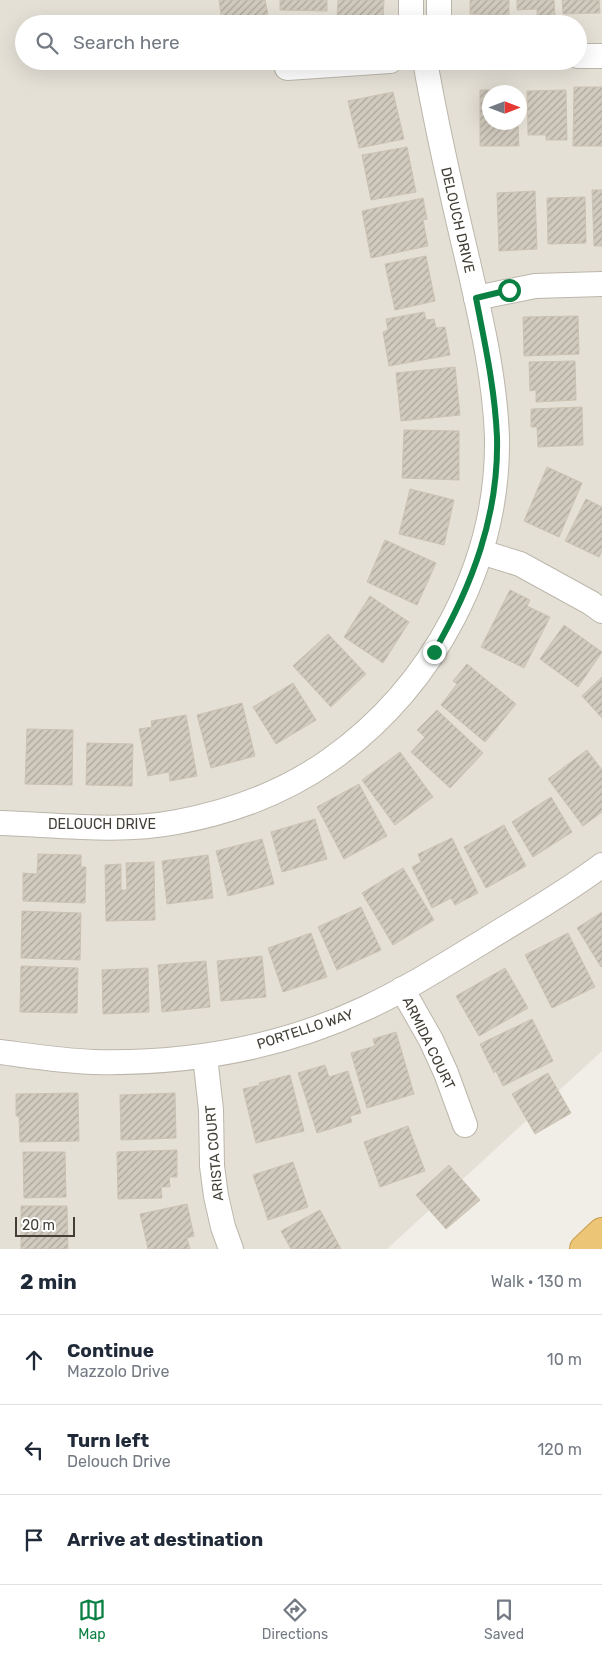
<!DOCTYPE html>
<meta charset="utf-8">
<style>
body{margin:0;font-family:Rubik,sans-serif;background:#f6f6f7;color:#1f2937}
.compass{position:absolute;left:482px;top:85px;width:45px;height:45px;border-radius:50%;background:#fff;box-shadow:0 5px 20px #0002;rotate:90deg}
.scale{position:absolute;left:15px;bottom:12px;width:60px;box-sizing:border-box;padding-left:5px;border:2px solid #433f37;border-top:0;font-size:14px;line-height:18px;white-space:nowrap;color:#433f37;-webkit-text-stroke:4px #fff;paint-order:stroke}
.stop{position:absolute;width:15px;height:15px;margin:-11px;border:4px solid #0b8043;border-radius:50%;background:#fff}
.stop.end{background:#0b8043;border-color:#fff;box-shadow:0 1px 5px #0008}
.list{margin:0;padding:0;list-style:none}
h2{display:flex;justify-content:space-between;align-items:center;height:65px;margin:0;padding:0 20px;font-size:21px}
h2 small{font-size:16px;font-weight:400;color:#747a83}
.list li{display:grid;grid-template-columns:32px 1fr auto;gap:15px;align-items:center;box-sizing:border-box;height:90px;padding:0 20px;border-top:1px solid #e0e1e3}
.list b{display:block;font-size:19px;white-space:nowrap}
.list p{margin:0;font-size:16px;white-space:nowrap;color:#747a83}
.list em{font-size:16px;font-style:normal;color:#747a83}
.icon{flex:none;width:28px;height:28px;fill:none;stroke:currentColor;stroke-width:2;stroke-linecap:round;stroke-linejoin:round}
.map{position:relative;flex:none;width:602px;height:1249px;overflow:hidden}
.search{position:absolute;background:#fff;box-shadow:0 5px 20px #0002;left:15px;right:15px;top:15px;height:55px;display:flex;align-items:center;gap:12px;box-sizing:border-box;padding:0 18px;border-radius:28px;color:#747a83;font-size:19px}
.sheet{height:335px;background:#fff}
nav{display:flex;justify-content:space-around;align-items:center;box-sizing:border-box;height:70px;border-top:1px solid #e0e1e3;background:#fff;font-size:14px;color:#747a83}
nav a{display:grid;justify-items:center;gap:2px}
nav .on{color:#0b8043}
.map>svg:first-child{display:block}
.residential{fill:#e5e0d6;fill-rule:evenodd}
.building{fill:url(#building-hatch);stroke:#cbc2b2}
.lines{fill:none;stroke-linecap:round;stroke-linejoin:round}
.minor-casing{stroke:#bcb6ab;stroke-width:26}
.highway-casing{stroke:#ca9b48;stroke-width:30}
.minor{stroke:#fff;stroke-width:24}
.highway{stroke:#ecc577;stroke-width:28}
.route{stroke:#0b8043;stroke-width:6}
.labels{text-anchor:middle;stroke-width:4.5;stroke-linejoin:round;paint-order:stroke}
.street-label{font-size:14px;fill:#433f37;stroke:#fff}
</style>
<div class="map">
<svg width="602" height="1249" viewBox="0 0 602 1249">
<defs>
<pattern id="building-hatch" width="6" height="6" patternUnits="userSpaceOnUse" patternTransform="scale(1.25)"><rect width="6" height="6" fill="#d1cabe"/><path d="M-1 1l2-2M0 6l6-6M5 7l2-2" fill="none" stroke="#aba59b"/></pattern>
</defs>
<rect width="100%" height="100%" fill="#f1eee7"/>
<path class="residential" d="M0,0H602V1051L387,1249H0ZM24,24H578V61H24ZM490,92H520V122H490Z"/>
<g class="building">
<polygon points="219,0 265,0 268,14 222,22"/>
<polygon points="280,0 327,0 327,11 280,10"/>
<polygon points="338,0 384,0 383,18 337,17"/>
<polygon points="470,0 509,0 509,15 470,14"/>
<polygon points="517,0 554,0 555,16 537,16 537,9 517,10"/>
<polygon points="562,0 599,0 600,13 563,14"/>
<polygon points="574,87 602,87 602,146 573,146"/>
<polygon points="480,90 518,90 518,92 490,92 490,122 518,122 519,146 480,146"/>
<polygon points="566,90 567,140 546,140 546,135 528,135 527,91"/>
<polygon points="393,92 404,139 359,148 348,101"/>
<polygon points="407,147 416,192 371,200 362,155"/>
<polygon points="592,190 602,190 602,246 594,246"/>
<polygon points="535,191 537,249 499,251 497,193"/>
<polygon points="585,197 586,243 548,244 547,198"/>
<polygon points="423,198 427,219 423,220 428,246 371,258 362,211"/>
<polygon points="426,256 435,301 395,310 385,264"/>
<polygon points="424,312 426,320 434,319 436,328 445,327 450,355 389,366 383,332 388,330 386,319"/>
<polygon points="578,316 579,354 524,356 523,317"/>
<polygon points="575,361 576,400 536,402 536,390 530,391 529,362"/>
<polygon points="455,367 460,415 401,421 396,373"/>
<polygon points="582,407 583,445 538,447 537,427 531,427 531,409"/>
<polygon points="404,430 459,431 459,480 402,478"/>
<polygon points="547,467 582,483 559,537 524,521"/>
<polygon points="410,489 454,500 444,545 399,534"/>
<polygon points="586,499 602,507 602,551 599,557 565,541"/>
<polygon points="385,540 436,563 417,605 367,582"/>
<polygon points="510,590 530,600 527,606 550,617 524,668 481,647"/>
<polygon points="370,596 409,622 383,663 344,637"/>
<polygon points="564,625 602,652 578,687 540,659"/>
<polygon points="328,634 366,674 331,707 293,666"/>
<polygon points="467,664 516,704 485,742 441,705 457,684 453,681"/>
<polygon points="602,677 602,718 582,696"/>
<polygon points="293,683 316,720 276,744 253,707"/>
<polygon points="242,703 255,756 211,768 197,715"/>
<polygon points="437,710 483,753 450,788 411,752 425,737 417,730"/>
<polygon points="186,715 197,776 170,781 169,772 148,776 139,729 152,727 151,721"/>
<polygon points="27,729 73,730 72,785 25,784"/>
<polygon points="87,743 133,744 132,786 86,785"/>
<polygon points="587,750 602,770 602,812 583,826 548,779"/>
<polygon points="400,752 433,797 395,825 362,780"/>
<polygon points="359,784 387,836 344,859 317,807"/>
<polygon points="551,797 572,832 533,857 512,822"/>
<polygon points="315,819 327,859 282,872 271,832"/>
<polygon points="504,825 526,866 486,888 464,847"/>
<polygon points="452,838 478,893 455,905 451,898 432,908 412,867 421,862 418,854"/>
<polygon points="262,839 274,884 228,896 216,851"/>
<polygon points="38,854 81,855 81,867 86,867 85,903 23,901 23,873 37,874"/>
<polygon points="208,855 213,898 167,904 162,861"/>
<polygon points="154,862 155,920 106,921 105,865 121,864 121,890 127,890 126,863"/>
<polygon points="403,868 434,920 393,945 362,893"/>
<polygon points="361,907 381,950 337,970 318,927"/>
<polygon points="22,911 81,913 80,960 21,958"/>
<polygon points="602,912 602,966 601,967 577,928"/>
<polygon points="311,933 327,977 283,992 268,948"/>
<polygon points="568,933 595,987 552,1008 525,955"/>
<polygon points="262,956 266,997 221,1001 217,961"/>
<polygon points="206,961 210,1007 162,1012 158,965"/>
<polygon points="21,966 78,968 77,1013 20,1012"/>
<polygon points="148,968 149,1012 103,1014 102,970"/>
<polygon points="505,968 528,1008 479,1036 456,996"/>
<polygon points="532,1019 553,1061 503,1086 496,1071 494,1073 480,1044"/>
<polygon points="396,1032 414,1094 367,1108 351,1053 375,1046 373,1039"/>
<polygon points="325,1065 329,1077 348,1071 361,1113 350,1116 352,1122 317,1133 298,1073"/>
<polygon points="548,1073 571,1113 535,1134 512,1094"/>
<polygon points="290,1075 304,1131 256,1143 243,1089 260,1085 259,1083"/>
<polygon points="78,1093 79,1141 20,1142 19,1116 16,1116 16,1094"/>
<polygon points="175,1093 176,1138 121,1140 120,1095"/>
<polygon points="408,1126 425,1171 380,1187 364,1142"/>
<polygon points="177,1150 177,1177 169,1177 170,1187 161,1187 162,1198 118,1199 117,1152"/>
<polygon points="23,1152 65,1152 66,1197 24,1198"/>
<polygon points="293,1162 308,1207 268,1220 253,1175"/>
<polygon points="449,1165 480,1200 446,1229 416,1195"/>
<polygon points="187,1204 194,1236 187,1238 190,1249 148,1249 140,1214"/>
<polygon points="21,1206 67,1206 68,1249 21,1249"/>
<polygon points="320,1210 341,1249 291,1249 281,1231"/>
</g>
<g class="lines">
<defs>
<g id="minor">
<polyline points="411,0 411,24"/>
<polyline points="439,0 439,24"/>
<polyline points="578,56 602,56"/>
<polyline points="287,68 390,61"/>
<polyline points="476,298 535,286 602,284"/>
<polyline points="481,552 520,564 591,603 602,611"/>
<path d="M0,823C58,825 120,833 177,822C231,812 285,792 330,760C433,687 499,564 497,437C495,378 481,319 468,262C452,195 437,129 425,61"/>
<polyline points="402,989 431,1040 446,1073 465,1125"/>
<path d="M0,1052C31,1056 63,1061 94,1062C187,1064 281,1048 366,1008C407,989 446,964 484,941C524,916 565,893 602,865"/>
<polyline points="205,1056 211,1110 212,1166 216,1196 223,1227 231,1249"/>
</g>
<polyline id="highway" points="584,1249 602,1232"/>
</defs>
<use href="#minor" class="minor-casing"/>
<use href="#highway" class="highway-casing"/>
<use href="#minor" class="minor"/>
<use href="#highway" class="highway"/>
</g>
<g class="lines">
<path class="route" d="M434,652C472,586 499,515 497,437C495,390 485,344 476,298L509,290"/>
</g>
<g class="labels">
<g class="street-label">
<text transform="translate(458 220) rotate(77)" y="5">DELOUCH DRIVE</text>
<text x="102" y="829">DELOUCH DRIVE</text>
<text transform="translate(305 1029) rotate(-18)" y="5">PORTELLO WAY</text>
<text transform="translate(429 1043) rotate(64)" y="5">ARMIDA COURT</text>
<text transform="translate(214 1153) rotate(-95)" y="5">ARISTA COURT</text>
</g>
</g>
</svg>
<svg class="compass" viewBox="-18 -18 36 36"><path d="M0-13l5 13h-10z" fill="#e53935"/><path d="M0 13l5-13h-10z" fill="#747a83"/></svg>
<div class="scale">20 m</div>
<div class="stop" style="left:509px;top:290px"></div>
<div class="stop end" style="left:434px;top:652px"></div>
<div class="search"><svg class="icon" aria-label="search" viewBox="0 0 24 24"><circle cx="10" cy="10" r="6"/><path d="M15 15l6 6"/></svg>Search here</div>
</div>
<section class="sheet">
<h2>2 min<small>Walk · 130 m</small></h2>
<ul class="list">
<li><svg class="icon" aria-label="ahead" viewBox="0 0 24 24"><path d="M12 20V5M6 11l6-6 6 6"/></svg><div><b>Continue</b><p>Mazzolo Drive</p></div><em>10 m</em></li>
<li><svg class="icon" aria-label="left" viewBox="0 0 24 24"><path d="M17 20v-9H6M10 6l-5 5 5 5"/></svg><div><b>Turn left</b><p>Delouch Drive</p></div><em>120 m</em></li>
<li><svg class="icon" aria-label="arrive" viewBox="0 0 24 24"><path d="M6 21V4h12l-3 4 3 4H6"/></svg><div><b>Arrive at destination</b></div></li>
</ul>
</section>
<nav>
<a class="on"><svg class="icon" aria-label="map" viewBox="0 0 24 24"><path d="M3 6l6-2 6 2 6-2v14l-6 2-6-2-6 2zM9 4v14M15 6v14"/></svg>Map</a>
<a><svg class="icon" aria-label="directions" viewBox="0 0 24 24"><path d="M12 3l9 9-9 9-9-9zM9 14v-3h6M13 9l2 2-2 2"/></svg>Directions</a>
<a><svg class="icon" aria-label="saved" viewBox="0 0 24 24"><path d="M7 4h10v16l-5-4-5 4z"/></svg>Saved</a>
</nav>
